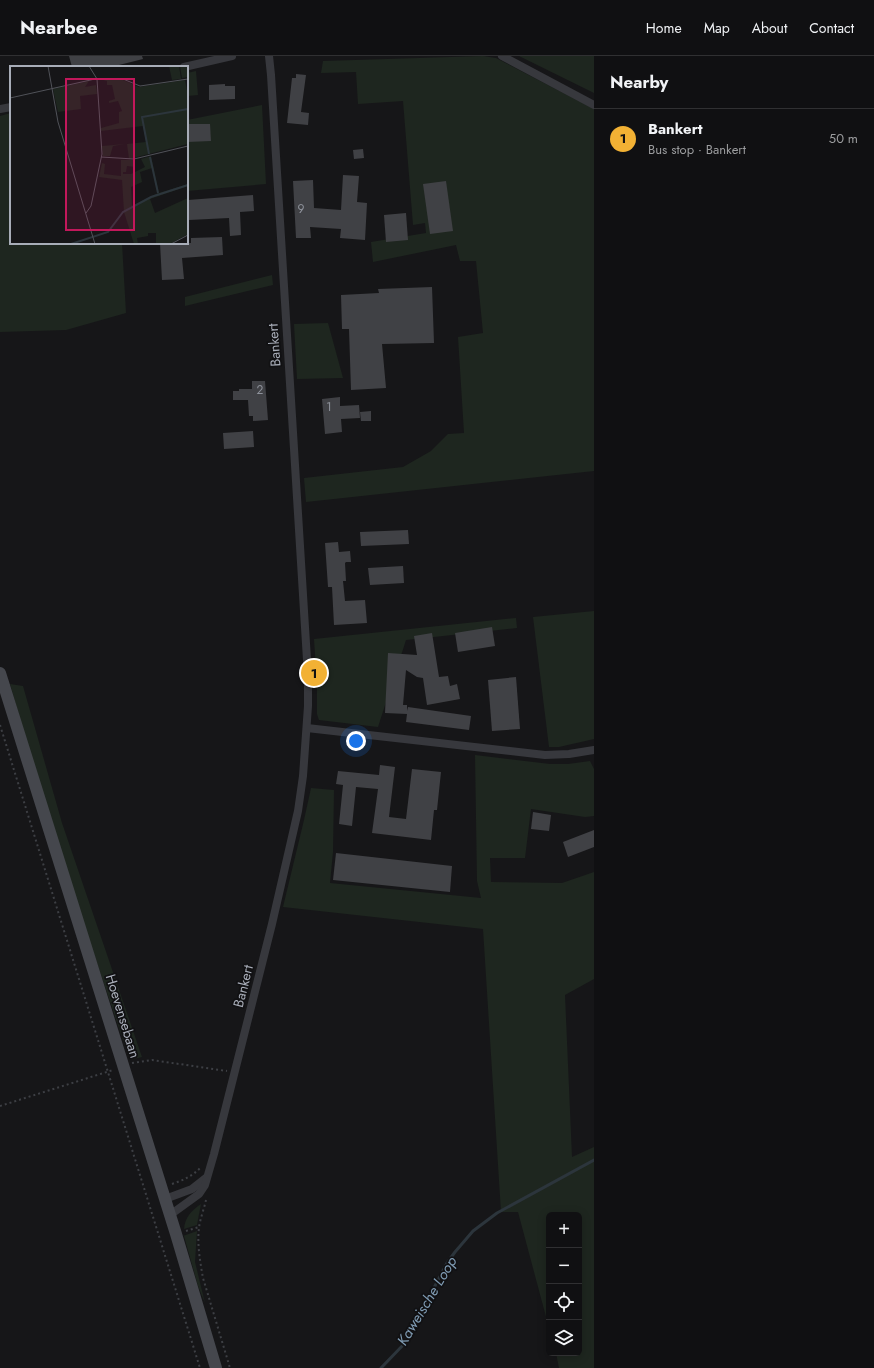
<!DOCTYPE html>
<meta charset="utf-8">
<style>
body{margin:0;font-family:Jost,sans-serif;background:#19191b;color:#f1f3f6}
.controls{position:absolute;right:12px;bottom:12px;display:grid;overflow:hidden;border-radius:6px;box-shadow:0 2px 10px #0003}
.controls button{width:36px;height:36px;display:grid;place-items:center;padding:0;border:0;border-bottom:1px solid #303032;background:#101012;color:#f1f3f6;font:20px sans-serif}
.you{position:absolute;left:356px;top:685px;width:14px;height:14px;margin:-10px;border:3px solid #fff;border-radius:50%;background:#1a73e8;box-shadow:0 0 0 6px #1a73e833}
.badge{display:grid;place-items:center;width:26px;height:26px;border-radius:50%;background:#f2b134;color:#111;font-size:13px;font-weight:700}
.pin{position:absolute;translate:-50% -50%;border:2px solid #fff;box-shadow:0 1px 4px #0006}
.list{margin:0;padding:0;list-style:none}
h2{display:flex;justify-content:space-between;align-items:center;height:52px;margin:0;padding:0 16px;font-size:17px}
h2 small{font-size:13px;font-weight:400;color:#9c9d9f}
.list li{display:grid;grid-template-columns:26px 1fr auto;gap:12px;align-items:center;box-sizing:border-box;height:60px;padding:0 16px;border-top:1px solid #303032}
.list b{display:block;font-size:15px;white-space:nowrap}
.list p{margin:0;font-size:13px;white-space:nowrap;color:#9c9d9f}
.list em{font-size:13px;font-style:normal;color:#9c9d9f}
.icon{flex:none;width:22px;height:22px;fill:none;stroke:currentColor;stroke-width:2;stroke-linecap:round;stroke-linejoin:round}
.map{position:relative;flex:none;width:594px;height:1312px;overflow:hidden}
header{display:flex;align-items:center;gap:24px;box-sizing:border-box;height:56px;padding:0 20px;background:#101012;border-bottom:1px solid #303032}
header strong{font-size:19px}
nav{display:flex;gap:22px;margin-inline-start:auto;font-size:14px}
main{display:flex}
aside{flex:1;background:#101012}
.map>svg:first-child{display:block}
.green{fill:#1e261f}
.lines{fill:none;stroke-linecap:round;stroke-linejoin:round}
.stream{stroke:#2c353c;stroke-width:3}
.building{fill:#404145}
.path{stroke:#3d3f44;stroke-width:2;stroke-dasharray:2 3;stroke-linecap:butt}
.minor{stroke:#37383d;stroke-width:8}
.secondary{stroke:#45474d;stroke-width:12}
.labels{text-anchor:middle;stroke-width:3.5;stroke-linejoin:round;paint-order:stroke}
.number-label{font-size:12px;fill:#8e929b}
.street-label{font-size:14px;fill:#a8adb8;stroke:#111113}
.water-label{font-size:15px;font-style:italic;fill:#7f9bb3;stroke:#111113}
.inset-river{fill:none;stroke:#2c353c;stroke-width:2}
.inset-road{fill:none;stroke:#505258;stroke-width:1}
.view{fill:#c2185b;fill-opacity:0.15;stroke:#c2185b;stroke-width:2}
.inset-edge{fill:none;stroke:#a8adb8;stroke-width:2}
</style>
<header>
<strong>Nearbee</strong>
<nav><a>Home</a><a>Map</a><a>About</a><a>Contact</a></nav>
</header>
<main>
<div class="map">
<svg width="594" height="1312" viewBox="0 0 594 1312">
<rect width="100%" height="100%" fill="#161618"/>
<g class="green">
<polygon points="483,0 496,2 594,53 594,415 306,446 304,422 403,411 431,395 448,378 464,377 458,281 483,277 476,205 460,205 456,189 373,206 371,186 426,177 425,167 413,169 403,45 358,48 356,16 321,17 323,5"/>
<polygon points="519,0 594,0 594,37"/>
<polygon points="196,15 198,39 187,40 187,17"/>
<polygon points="262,49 266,128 187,135 187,64"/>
<polygon points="11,57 11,187 122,187 126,257 66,274 0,276 0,60"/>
<polygon points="272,219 273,229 185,250 185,241"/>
<polygon points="328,267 343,322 297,323 294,268"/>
<polygon points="594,555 594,683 559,691 549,691 533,561"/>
<polygon points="516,562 517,572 406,584 378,671 319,664 317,658 317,628 314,583"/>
<path d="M10,628L23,630L62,767L142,1001L130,1004C87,880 46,754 10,628Z"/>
<polygon points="475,699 550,708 568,708 590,705 594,713 594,760 585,761 531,753 525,802 490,802 491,826 562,827 594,816 594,923 565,939 572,1101 594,1091 594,1312 559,1312 556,1297 579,1297 579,1159 549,1159 549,1272 518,1156 501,1156 483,873 283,851 304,764 311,732 334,734 333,796 330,827 481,842 477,825"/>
<path d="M201,1148L197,1169L184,1173C185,1161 191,1155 201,1148Z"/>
<polygon points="197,1175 195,1206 205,1247 198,1230 184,1180 183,1180"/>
</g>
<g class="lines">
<polyline class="stream" points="381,1312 405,1287 447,1207 455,1196 473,1175 497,1157 594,1104"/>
</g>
<g class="building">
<polygon points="69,0 142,0 143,3 111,11 72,11"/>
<polygon points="296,18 306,19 301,56 309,57 308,69 287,67 292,22 296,22"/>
<polygon points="225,28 225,30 235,30 235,43 209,44 209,29"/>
<polygon points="187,68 210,68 211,85 187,86"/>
<polygon points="363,93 364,102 354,103 353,94"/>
<polygon points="343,119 359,120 357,146 367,147 365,184 340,182 341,173 310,171 311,182 296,182 293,125 313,124 314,152 341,154"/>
<polygon points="446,125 453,175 430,178 423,128"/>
<polygon points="253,139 254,155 240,156 241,179 230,180 229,162 189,164 188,144"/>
<polygon points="406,157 408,184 386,186 384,159"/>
<polygon points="222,181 223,199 182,202 184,223 162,224 160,187 191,187 191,182"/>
<polygon points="432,231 434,287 382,288 386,332 351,334 349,273 342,273 341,239 379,237 378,233"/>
<polygon points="252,325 265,325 268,364 253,365 253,360 249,360 248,344 233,344 233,335 239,335 239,333 252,333"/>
<polygon points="340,341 340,350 359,349 360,362 341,363 342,376 325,378 322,343"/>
<polygon points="371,355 371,365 361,365 360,356"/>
<polygon points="253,375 254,391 224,393 223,377"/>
<polygon points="408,474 409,488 361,490 360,476"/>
<polygon points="338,486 339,496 350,495 351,506 346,506 345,507 346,525 343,525 345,545 365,544 367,567 334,569 332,531 328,531 325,487"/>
<polygon points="403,510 404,527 370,529 368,512"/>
<polygon points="492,571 495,590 458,596 455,577"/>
<polygon points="432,577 439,621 448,620 450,630 457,628 460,643 427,649 423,622 417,621 406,614 403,649 407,649 407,655 408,651 471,660 469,674 406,666 407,658 385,657 388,597 417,599 414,580"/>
<polygon points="516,621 520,673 492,675 488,624"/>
<polygon points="380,709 395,711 389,761 406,763 412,713 441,716 437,754 434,754 431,784 372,777 378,733 356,731 352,770 339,768 343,729 336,728 338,715 379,719"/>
<polygon points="533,756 551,759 549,775 531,773"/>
<polygon points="594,774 594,791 568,801 563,786"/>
<polygon points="336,797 452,810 450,836 333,824"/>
</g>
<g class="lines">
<g class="path">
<polyline points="0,669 200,1312"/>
<polyline points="132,1007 152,1004 227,1015"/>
<polyline points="0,1050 113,1014"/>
<path d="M172,1128C183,1124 193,1120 201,1111"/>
<path d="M206,1144C204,1153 200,1163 199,1172C197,1188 200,1205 203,1222L230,1312"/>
<polyline points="186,1175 199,1171"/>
</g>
<g class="minor">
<polyline points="502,0 594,49"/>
<polyline points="184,11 232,0"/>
<polyline points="0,53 11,51"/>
<polyline points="307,672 545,699 569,698 594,694"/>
<polyline points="165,1143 192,1133 206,1122"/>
<polyline points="170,1159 199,1138 205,1129 214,1098 272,868 298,755 303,720 308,650 308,620 271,19 269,0"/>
</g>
<polyline class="secondary" points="0,617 176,1178 216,1312"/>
</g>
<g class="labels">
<g class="number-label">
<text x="301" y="157">9</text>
<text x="260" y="338">2</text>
<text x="329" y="355">1</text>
</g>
<g class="street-label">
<text transform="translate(274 289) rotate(-94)" y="5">Bankert</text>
<text transform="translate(243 930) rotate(-76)" y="5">Bankert</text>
<text transform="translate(123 960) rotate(73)" y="5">Hoevensebaan</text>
</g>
<g class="water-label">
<text transform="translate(427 1245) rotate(-59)" y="5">Kaweische Loop</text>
</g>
</g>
<g transform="translate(10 10)">
<rect width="178" height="178" fill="#161618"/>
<path d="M159,0H169L171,13L162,14ZM170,0H178V11L172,12ZM93,14H113L129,21L175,14L178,30V78L119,93L117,78L136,76L133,60L91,65V62L109,57V46L112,45L108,35L99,37V35L105,33L102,19H97V15ZM79,15L75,21L86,19L87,28L70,30L71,43L48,46L43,23ZM115,78L103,80L100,90H93L92,80ZM141,90L149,127L178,118V120L140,133L145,147L178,132V168L160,178L146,177V167H138V170L127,172L128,178H124L114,146L112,114L89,111L92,97L95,98L94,108L111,110V94H124L125,101L117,100L116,106H113V108H121L135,101L131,93ZM142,102L148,127L122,140L121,121L132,116L130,106Z" fill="#1e261f" fill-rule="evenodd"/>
<path class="inset-river" d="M139,88L132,51L178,43M140,91L148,127M61,178L98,166L113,146L141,131L178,119"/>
<path class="inset-road" d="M38,0L48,56L85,178M0,32L85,13H113L130,20L178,13M91,91L124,93L178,80M76,147L81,140L92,88L87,13L79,0M161,178L178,169"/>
<path class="view" d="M56,13H124V164H56Z"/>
<rect width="178" height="178" class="inset-edge"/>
</g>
</svg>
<div class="controls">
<button>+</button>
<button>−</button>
<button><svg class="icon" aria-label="locate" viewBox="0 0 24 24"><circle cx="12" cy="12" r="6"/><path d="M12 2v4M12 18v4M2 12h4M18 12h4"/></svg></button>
<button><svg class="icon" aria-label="layers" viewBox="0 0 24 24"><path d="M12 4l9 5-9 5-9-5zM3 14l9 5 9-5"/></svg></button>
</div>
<div class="you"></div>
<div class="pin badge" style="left:314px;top:617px">1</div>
</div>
<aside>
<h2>Nearby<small></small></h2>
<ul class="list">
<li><span class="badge">1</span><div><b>Bankert</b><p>Bus stop · Bankert</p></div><em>50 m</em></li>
</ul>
</aside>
</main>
